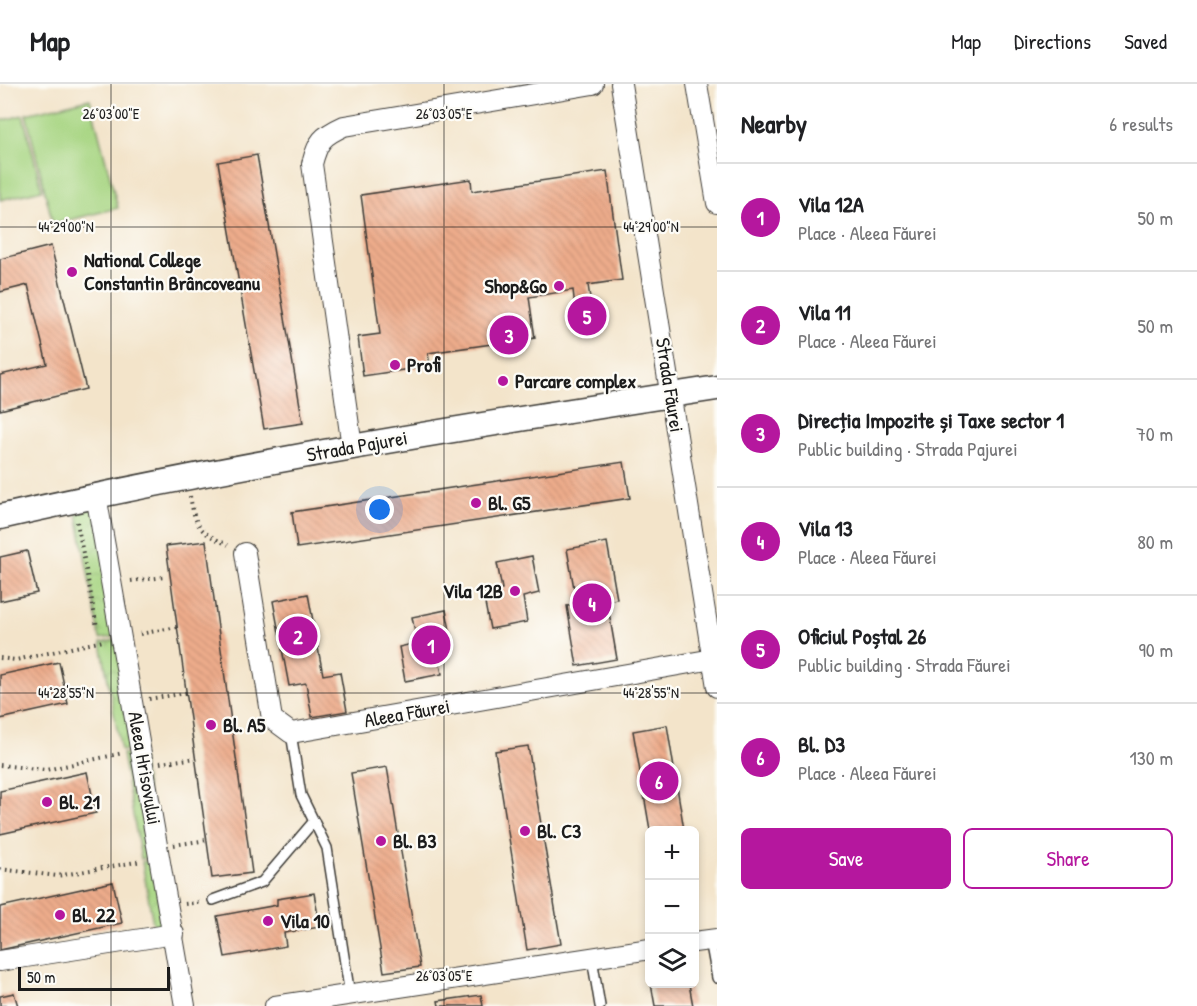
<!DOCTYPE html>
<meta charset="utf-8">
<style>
body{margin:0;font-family:"Patrick Hand",sans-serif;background:#f2f2f2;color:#202124}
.controls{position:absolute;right:18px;bottom:18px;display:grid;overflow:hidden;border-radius:9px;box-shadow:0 3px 9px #0003}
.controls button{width:54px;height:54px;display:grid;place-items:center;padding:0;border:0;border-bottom:2px solid #e0e0e0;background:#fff;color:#202124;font:30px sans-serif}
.scale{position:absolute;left:18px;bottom:15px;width:152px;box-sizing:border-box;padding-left:6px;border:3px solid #1c1c1c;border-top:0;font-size:16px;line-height:21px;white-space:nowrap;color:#1c1c1c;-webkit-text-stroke:4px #fdfcf7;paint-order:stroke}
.you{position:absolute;left:380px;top:426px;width:21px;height:21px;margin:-15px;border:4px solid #fff;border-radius:50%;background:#1a73e8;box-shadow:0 0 0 9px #1a73e833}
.badge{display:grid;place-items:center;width:39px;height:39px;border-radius:50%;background:#b5179e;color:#fff;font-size:20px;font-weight:700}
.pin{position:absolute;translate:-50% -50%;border:3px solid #fff;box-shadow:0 2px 6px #0006}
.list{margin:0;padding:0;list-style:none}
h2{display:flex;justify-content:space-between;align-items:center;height:78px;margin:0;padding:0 24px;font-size:26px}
h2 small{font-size:20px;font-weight:400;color:#757577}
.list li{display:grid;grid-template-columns:39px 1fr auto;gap:18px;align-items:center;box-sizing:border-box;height:108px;padding:0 24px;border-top:2px solid #e0e0e0}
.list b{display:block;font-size:22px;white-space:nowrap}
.list p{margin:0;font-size:20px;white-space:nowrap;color:#757577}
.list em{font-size:20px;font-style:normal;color:#757577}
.actions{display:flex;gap:12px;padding:18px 24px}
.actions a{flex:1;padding:14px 0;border:2px solid #b5179e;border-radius:9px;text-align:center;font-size:21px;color:#b5179e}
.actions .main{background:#b5179e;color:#fff}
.icon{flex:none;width:33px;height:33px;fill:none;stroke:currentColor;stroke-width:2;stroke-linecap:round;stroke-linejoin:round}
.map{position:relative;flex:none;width:717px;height:922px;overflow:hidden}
header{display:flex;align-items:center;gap:36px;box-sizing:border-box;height:84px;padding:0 30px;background:#fff;border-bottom:2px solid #e0e0e0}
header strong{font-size:28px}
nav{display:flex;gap:33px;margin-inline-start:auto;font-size:21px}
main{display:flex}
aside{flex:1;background:#fff}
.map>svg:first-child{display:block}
.park{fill:url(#park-crowns);stroke:#627950;stroke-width:1.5}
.pitch{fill:#a9d684;stroke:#627950;stroke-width:1.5}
.building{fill:url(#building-back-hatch)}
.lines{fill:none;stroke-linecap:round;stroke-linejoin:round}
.service-casing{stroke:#3c3a36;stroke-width:12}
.minor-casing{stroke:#3c3a36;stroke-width:22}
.tertiary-casing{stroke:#3c3a36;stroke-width:27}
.path{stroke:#3c3a36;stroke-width:4;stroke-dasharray:1.5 4.5;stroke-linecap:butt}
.service{stroke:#fff;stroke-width:9}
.minor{stroke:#fff;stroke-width:20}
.tertiary{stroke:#fff;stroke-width:24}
.ticks{fill:none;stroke:#1c1c1c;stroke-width:1.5;stroke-opacity:0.45}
.poi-dot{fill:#b5179e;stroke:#fdfcf7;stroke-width:2}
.labels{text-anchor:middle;stroke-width:4.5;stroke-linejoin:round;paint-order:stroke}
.poi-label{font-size:20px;font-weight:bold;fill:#1c1c1c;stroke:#fdfcf7;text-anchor:start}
.street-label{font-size:20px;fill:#1c1c1c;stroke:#fdfcf7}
.ticks-label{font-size:15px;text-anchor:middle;fill:#1c1c1c;stroke:#fdfcf7;stroke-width:4.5;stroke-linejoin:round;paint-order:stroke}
</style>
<header>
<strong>Map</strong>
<nav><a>Map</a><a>Directions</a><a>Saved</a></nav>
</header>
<main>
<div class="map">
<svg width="717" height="922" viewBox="0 0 717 922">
<defs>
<pattern id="park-crowns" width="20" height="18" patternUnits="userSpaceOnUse" patternTransform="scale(1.5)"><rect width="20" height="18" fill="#a9d684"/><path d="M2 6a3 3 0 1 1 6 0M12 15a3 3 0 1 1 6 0" fill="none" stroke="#91b771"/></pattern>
<pattern id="building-back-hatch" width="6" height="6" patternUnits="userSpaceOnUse" patternTransform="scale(1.5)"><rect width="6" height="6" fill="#edac8b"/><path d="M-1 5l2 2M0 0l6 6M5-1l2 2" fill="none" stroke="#cb9377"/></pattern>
</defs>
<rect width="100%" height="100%" fill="#fdfcf7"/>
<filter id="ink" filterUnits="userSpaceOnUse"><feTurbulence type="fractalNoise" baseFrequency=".0167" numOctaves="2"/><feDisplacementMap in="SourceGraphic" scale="12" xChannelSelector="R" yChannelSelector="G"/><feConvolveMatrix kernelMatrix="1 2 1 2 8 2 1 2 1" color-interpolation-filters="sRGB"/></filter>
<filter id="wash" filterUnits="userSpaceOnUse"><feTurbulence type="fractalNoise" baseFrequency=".008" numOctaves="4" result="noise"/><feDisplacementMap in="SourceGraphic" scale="24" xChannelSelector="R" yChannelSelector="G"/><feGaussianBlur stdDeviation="1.35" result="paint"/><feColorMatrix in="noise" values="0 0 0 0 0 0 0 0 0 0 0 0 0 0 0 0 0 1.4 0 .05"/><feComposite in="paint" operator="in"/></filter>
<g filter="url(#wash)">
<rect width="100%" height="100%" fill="#f3e4ca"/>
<g class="park">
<polygon points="95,414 119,552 100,555 75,418"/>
<polygon points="120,555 139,664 121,667 101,559"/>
<polygon points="140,667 159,772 141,775 122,670"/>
<polygon points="159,774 172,848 155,851 142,778"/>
</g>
<g class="pitch">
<polygon points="90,15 118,124 53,140 26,30"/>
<polygon points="23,31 42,106 0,116 0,37"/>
</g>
<g id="blocks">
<g class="building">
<polygon points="257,71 303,339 264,345 218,78"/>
<polygon points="607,87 622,196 588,201 595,246 578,248 573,206 529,213 535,254 428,269 430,282 363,292 358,253 380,250 361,111 471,95 472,107"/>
<polygon points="51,162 86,305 0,326 0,291 47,280 28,201 0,208 0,175"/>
<polygon points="624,378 630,414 297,464 292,428"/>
<polygon points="206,457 252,789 212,794 166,462"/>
<polygon points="607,458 617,515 607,517 617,575 577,582 567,522 577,521 567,465"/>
<polygon points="27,467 37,509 0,517 0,473"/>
<polygon points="532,472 539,509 523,513 527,538 490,545 483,509 502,505 497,479"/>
<polygon points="308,510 323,591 340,588 347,627 312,633 306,599 289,602 273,517"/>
<polygon points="446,526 453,562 437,565 442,590 405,597 399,563 417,559 412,533"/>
<polygon points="59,578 68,620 0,635 0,591"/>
<polygon points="667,641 684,746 650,746 633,647"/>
<polygon points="528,662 561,860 527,866 495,667"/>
<polygon points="387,683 420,883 384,888 351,689"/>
<polygon points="87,688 96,729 0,750 0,707"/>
<polygon points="113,798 122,839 0,866 0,823"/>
<polygon points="314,809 320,843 284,849 286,862 225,873 217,832 277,821 277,815"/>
<polygon points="651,900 689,900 693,922 655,922"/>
<polygon points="14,909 18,922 0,922 0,912"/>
<polygon points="481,911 483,922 439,922 438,917"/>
</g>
</g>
</g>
<g filter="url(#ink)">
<use href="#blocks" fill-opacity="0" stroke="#3c3a36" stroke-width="1.5"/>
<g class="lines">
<defs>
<g id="service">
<polyline points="291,649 301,711 327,764 350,911"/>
<polyline points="213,816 262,798 314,737"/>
<polyline points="710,856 717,894"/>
<polyline points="592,874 600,922"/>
</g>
<g id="minor">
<polyline points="621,0 717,603"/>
<polyline points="697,0 717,119"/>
<path d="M352,363L312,80C318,57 322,52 344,42L593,0"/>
<polyline points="96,411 185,922"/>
<polyline points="245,469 272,635 291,649 713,575"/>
<polyline points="694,858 717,855"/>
<polyline points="0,877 174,850"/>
<polyline points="275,922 650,865"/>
</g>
<path id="tertiary" d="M0,433C237,379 477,341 717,304"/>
</defs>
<use href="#service" class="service-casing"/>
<use href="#minor" class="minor-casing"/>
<use href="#tertiary" class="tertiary-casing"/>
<g class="path">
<path d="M190,412C196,445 199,447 228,461"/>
<polyline points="77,438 97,543"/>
<polyline points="131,497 165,493"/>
<polyline points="140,550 177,543"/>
<polyline points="0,574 16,576 103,557"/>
<polyline points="149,615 186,609"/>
<polyline points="160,679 196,674"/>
<polyline points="0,681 46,686 123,669"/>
<polyline points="174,761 207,756"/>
<polyline points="0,785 57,792 142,777"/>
<polyline points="185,820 201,818"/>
</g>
<use href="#service" class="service"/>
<use href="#minor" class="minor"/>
<use href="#tertiary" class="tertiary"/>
</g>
</g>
<path class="ticks" d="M111,0V922M444,0V922M0,143H717M0,609H717"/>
<g class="poi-dot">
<circle cx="72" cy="188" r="6"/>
<circle cx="559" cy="202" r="6"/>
<circle cx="395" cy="281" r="6"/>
<circle cx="503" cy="297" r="6"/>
<circle cx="476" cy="419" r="6"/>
<circle cx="515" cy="507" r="6"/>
<circle cx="211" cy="641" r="6"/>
<circle cx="47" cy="718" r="6"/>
<circle cx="525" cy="747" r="6"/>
<circle cx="381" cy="757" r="6"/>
<circle cx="60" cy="831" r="6"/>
<circle cx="268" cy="837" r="6"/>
</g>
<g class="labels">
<g class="poi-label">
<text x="84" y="183">National College<tspan x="84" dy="23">Constantin Brâncoveanu</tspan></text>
<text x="547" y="209" text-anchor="end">Shop&amp;Go</text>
<text x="407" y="288">Profi</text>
<text x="515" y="304">Parcare complex</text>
<text x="488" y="426">Bl. G5</text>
<text x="503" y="514" text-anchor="end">Vila 12B</text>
<text x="223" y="648">Bl. A5</text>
<text x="59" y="725">Bl. 21</text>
<text x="537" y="754">Bl. C3</text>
<text x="393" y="764">Bl. B3</text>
<text x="72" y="838">Bl. 22</text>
<text x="280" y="844">Vila 10</text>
</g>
<g class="street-label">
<text transform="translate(670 301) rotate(81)" y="7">Strada Făurei</text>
<text transform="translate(357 362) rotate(-10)" y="7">Strada Pajurei</text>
<text transform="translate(407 629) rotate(-10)" y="7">Aleea Făurei</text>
<text transform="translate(145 684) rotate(80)" y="7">Aleea Hrisovului</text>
</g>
</g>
<g class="ticks-label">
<text x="111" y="35">26°03'00"E</text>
<text x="444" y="35">26°03'05"E</text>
<text x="66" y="148">44°29'00"N</text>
<text x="651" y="148">44°29'00"N</text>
<text x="66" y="614">44°28'55"N</text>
<text x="651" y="614">44°28'55"N</text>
<text x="444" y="897">26°03'05"E</text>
</g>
</svg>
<div class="controls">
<button>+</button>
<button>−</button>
<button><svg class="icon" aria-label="layers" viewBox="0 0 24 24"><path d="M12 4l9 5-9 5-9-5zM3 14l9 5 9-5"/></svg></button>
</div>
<div class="scale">50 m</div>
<div class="you"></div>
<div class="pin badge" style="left:431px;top:561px">1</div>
<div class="pin badge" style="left:298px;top:552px">2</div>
<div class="pin badge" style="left:509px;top:251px">3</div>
<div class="pin badge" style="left:592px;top:519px">4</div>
<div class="pin badge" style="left:587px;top:232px">5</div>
<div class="pin badge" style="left:659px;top:697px">6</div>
</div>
<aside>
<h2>Nearby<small>6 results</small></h2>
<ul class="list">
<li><span class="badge">1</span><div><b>Vila 12A</b><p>Place · Aleea Făurei</p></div><em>50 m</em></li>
<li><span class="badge">2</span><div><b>Vila 11</b><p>Place · Aleea Făurei</p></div><em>50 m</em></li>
<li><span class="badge">3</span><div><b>Direcția Impozite și Taxe sector 1</b><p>Public building · Strada Pajurei</p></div><em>70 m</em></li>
<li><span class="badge">4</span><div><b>Vila 13</b><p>Place · Aleea Făurei</p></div><em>80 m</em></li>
<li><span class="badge">5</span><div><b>Oficiul Poștal 26</b><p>Public building · Strada Făurei</p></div><em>90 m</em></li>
<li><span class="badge">6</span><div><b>Bl. D3</b><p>Place · Aleea Făurei</p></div><em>130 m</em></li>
</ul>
<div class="actions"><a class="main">Save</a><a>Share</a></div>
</aside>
</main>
